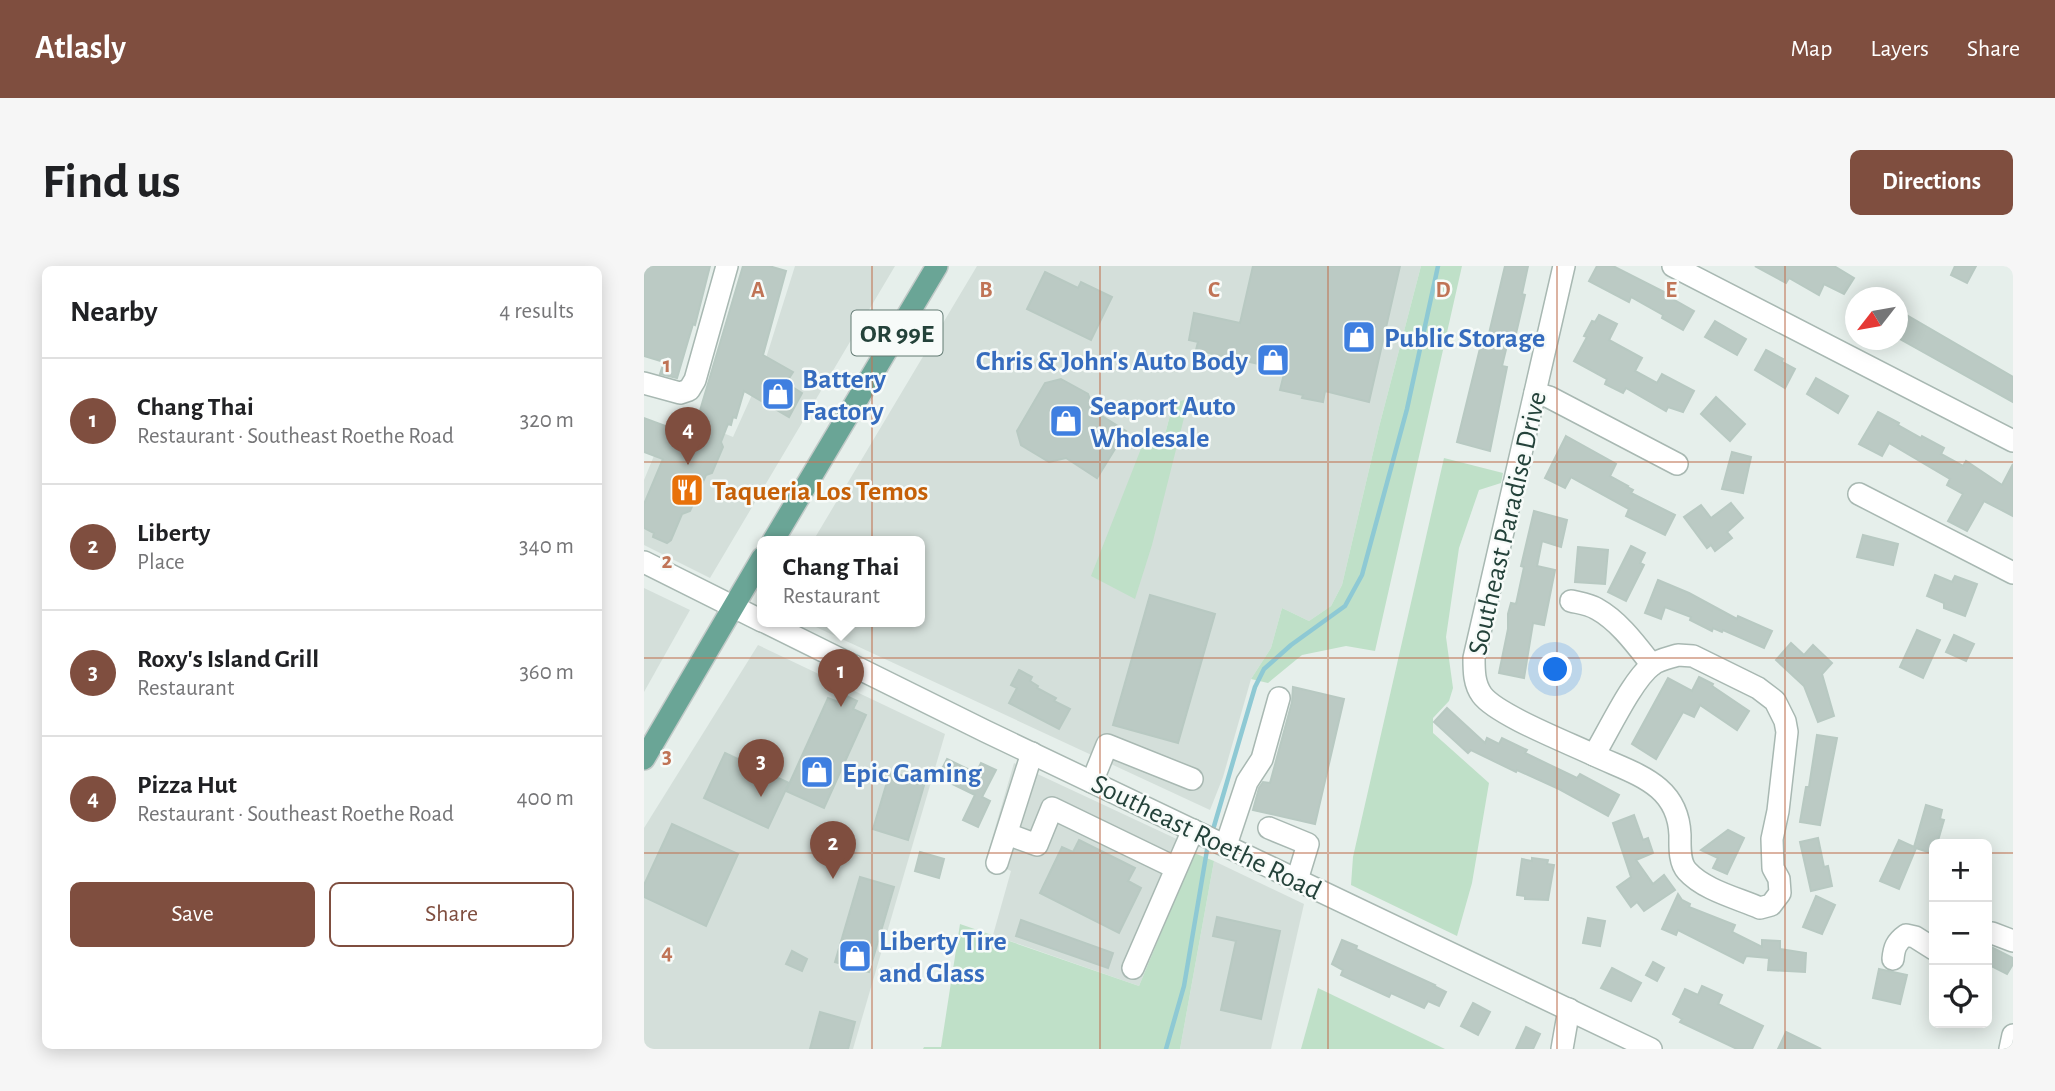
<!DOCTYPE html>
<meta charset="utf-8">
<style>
body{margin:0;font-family:"Alegreya Sans",sans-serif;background:#f6f6f6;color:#202124}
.controls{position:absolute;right:21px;bottom:21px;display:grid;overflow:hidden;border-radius:10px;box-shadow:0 4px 18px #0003}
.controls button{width:63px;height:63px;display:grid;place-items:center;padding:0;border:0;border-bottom:2px solid #e0e0e0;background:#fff;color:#202124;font:35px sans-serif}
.compass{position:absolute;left:1201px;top:21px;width:63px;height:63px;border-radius:50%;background:#fff;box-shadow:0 4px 18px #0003;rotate:239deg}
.you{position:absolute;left:912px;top:404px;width:24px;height:24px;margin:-18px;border:5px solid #fff;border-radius:50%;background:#1a73e8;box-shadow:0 0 0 10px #1a73e833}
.badge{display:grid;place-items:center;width:46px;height:46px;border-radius:50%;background:#7f4e3f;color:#fff;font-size:23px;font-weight:700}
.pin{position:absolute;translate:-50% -58px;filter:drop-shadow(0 2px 4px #0008)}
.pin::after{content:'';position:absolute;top:37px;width:24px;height:21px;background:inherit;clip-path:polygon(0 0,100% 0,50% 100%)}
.popup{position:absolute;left:113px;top:270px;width:168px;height:91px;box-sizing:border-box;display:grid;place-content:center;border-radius:10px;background:#fff;filter:drop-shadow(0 2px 5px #0005);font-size:23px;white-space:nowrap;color:#757577}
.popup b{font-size:26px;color:#202124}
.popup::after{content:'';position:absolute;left:50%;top:100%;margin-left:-14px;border:14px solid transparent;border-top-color:#fff}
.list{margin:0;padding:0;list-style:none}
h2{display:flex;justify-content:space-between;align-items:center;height:91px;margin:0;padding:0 28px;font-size:30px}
h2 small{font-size:23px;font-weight:400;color:#757577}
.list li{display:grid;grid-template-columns:46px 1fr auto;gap:21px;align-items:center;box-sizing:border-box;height:126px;padding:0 28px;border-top:2px solid #e0e0e0}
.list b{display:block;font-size:26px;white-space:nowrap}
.list p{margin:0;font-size:23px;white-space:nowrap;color:#757577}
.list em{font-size:23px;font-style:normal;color:#757577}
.actions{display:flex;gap:14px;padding:21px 28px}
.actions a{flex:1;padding:16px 0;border:2px solid #7f4e3f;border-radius:10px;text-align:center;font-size:24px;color:#7f4e3f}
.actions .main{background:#7f4e3f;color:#fff}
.icon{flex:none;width:38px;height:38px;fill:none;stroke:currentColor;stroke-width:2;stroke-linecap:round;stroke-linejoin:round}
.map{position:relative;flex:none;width:1369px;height:783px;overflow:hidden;border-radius:10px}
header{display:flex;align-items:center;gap:42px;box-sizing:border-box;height:98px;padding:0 35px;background:#7f4e3f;color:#fff}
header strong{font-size:33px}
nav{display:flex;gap:38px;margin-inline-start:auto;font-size:24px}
.intro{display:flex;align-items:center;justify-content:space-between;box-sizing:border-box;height:168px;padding:0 42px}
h1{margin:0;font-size:49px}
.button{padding:18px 32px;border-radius:10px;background:#7f4e3f;color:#fff;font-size:24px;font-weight:700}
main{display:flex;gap:42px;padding:0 42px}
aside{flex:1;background:#fff;border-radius:10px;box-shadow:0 4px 18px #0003}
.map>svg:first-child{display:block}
.built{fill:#d4dfda;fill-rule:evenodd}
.green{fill:#bfe0c8}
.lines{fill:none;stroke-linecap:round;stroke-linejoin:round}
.stream{stroke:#8ec9d4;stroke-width:4.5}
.building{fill:#bbcac4;stroke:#b8c9c2;stroke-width:2}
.minor-casing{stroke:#a8b8b2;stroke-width:24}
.major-casing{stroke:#c2cac8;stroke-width:24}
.minor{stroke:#fff;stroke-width:21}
.major{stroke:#6aa596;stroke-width:21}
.grid{fill:none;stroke:#c07456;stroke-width:2;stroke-opacity:0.55}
.labels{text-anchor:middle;stroke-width:5;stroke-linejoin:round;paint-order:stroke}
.shield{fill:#f7fbf9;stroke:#637a73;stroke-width:2}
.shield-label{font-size:26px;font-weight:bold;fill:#24423a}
.shop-label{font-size:28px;font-weight:bold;fill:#366cbe;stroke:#f7fbf9;text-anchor:start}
.food-label{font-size:28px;font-weight:bold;fill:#c56008;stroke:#f7fbf9;text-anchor:start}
.street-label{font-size:28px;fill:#24423a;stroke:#f7fbf9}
.grid-label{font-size:23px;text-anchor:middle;font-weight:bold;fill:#c07456;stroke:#f7fbf9;stroke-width:5;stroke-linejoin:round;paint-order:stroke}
</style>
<header>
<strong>Atlasly</strong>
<nav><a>Map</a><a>Layers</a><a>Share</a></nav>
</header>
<div class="intro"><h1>Find us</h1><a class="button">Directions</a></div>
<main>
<aside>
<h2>Nearby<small>4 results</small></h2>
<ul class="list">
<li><span class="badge">1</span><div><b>Chang Thai</b><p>Restaurant · Southeast Roethe Road</p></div><em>320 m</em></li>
<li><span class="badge">2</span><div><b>Liberty</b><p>Place</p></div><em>340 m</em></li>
<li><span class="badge">3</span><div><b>Roxy's Island Grill</b><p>Restaurant</p></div><em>360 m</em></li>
<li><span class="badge">4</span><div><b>Pizza Hut</b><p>Restaurant · Southeast Roethe Road</p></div><em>400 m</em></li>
</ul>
<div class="actions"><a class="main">Save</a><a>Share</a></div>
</aside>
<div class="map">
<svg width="1369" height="783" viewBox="0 0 1369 783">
<rect width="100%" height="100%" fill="#e6efeb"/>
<g class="built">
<polygon points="151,0 251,0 66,312 0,279 0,214 28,146 89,171 116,111"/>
<path d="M333,0H777L735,161L698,319L687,340L665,355L638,342L627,382L607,413L579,511L566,544L159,355H276V275H169ZM529,138L508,279L520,172Z"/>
<polygon points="0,322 46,344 0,426"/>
<polygon points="114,379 301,468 209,783 0,783 0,562"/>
<polygon points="370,497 552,582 495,720 349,669 367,605 342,593"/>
<polygon points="570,595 660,638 627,783 536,783"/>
</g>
<g class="green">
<polygon points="777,0 818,0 731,385 702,380 658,389 624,417 607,413 627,382 638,342 665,355 687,340 698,319 735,161"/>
<polygon points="545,132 508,279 491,333 447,310 500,175 520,172 529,138"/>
<polygon points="800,192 859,207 857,217 835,224 815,282 802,371 809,422 805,435 789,452 789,467 845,517 828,617 813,670 707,619 709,591"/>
<polygon points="550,587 570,595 536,783 279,783 280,781 297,781 316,658 495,720"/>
<polygon points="674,722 801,783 657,783"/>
</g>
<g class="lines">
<g class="stream">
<polyline points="568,567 611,421 620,403 647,379 701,340 718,309 763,143 794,0"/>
<polyline points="522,783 540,720 564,578"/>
</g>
</g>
<g class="building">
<polygon points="0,0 66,0 51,59 49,58 33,112 16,108 20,96 0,90"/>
<polygon points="99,0 125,0 142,5 119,89 149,106 142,117 158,127 145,151 100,125 92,152 89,151 87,159 84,158 77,176 79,181 68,207 62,209 46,245 38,248 27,274 23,277 9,271 10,267 0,262 0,238 19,193 0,186 0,152 32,164 37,152 52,158"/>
<polygon points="609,0 756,0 725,136 681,125 679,136 658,132 659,129 636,124 641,104 552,84 554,76 545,74 550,47 596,57"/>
<polygon points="861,0 884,0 878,28 881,29 871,72 865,71 858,100 863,101 846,185 813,176 838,74 843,76"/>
<polygon points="953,0 969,0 1028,30 1027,32 1050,45 1039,64 1018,52 1019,49 987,31 985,36 945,15"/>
<polygon points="1111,0 1190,0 1210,12 1200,28 1180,18 1175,29 1145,12 1142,17"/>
<polygon points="1311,0 1332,0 1323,17 1307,9"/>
<polygon points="401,6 434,22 437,16 468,31 447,74 383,43"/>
<polygon points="1254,44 1369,111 1369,136 1254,72"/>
<polygon points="955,49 973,58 965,74 998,92 991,105 1013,117 1018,108 1050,125 1039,146 1024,141 1022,145 982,122 979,127 961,118 963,113 930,95 943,71 940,70 948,55 951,56"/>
<polygon points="1071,55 1102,73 1093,89 1061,71"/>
<polygon points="1122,84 1139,93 1138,96 1151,103 1141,122 1111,104"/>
<polygon points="1172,112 1204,130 1194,147 1163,128"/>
<polygon points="417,113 444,128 450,145 482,165 453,212 422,192 405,196 377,179 373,165 401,117"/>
<polygon points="1072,131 1101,158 1086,175 1057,148"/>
<polygon points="1234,146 1255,157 1254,159 1277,172 1278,170 1300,182 1297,188 1319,200 1322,195 1358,219 1369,198 1369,250 1340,235 1323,265 1304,255 1319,228 1303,219 1306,213 1245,177 1238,190 1215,178"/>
<polygon points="922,170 972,198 966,210 984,220 983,221 989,224 987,227 1031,249 1021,269 982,250 985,243 927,211 921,222 901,212"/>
<polygon points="1088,186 1107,191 1099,227 1078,223"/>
<polygon points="1087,237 1099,252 1083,266 1088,272 1071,285 1067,279 1063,282 1040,251 1057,239 1067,252"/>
<polygon points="890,245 923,254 917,281 898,275 893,300 911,304 900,359 889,357 880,412 855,407 864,363 864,348 867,337 872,338 880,301 877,300"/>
<polygon points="1219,269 1254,278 1249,299 1213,291"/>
<polygon points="987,280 1001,287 996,297 1000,299 982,335 964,326"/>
<polygon points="934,281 964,284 961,318 931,316"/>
<polygon points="1291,309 1308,316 1311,310 1333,318 1321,350 1300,342 1300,337 1283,330"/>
<polygon points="1014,314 1045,327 1093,353 1094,350 1128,365 1120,382 1079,364 1078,366 1069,362 1068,365 1046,354 1047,351 1021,341 1017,353 1001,347"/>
<polygon points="506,329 571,348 534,477 469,459"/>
<polygon points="1273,364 1296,374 1279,412 1256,401"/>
<polygon points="1310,369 1330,378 1322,395 1302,386"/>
<polygon points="1147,377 1160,389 1169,379 1188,397 1178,408 1190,450 1174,456 1160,420 1132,394"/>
<polygon points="375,404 388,411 386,415 394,420 393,422 412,432 410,435 426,443 415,463 365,437 373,422 367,419"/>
<polygon points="1055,411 1069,418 1068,420 1105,445 1093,464 1056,439 1050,451 1039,446 1012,493 988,478 1024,412 1048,425"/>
<polygon points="649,421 700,433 671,558 609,544 615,522 619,516 626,517 648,436"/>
<polygon points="198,428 213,435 209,443 222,449 180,542 142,525 184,432 194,436"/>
<polygon points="803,442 841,477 843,472 855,478 858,472 883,484 881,487 933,512 936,508 975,529 964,550 915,523 873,504 872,506 827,484 824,487 790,456"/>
<polygon points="1173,469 1193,472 1176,559 1156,556 1162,521 1165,521"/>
<polygon points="81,487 145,517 124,562 60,532"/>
<polygon points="303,493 332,507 337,497 352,504 338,531 346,535 334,561 319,554 331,529 294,511"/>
<polygon points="246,506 281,516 264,574 229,563"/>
<polygon points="1282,539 1298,544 1296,553 1300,554 1293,578 1290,578 1290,588 1272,582 1255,623 1236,615 1255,574 1270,581"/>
<polygon points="990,549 999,574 1004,572 1009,587 992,594 1009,618 1020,609 1031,624 1000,645 993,636 987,641 973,621 987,611 969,557"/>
<polygon points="28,558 94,588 62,660 0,631 0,619"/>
<polygon points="1084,564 1100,572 1083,608 1069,602 1074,592 1057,584"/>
<polygon points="1174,572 1180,601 1184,600 1188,620 1167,625 1156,576"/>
<polygon points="435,574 491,602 484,615 497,622 475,667 396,627 418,581 429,586"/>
<polygon points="276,586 300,593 295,612 271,605"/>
<polygon points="888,592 904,594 903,598 910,599 904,634 881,633 881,630 873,629 878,593 888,595"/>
<polygon points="216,611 250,621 225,706 191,696"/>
<polygon points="1034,628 1038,634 1046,638 1045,641 1091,659 1088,666 1118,681 1118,674 1136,675 1136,683 1162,687 1161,706 1124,704 1125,692 1102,690 1099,697 1034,664 1032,669 1018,663"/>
<polygon points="1172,630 1191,639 1178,668 1159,661"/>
<polygon points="573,651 636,665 617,753 577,744 592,675 569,670"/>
<polygon points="944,652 961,655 956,680 939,677"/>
<polygon points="377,654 469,687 464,702 372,670"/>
<polygon points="698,674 713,680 712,683 791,719 790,720 802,726 795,740 784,735 780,742 747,727 745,731 697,709 699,704 688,698"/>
<polygon points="1347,681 1369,692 1369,698 1363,708 1343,698 1343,689"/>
<polygon points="148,685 163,693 158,705 142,698"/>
<polygon points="1009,696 1020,702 1013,715 1002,709"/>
<polygon points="968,702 997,717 987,735 957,722"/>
<polygon points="1235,703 1263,709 1256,738 1229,732"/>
<polygon points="1058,720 1078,729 1074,738 1119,760 1108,783 1093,783 1036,756 1038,753 1029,748 1041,723 1054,729"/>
<polygon points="829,737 846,746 834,769 817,760"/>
<polygon points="176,746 211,756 204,783 166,783"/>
<polygon points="882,761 896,768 889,783 872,783"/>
<polygon points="1142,766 1177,783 1134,783"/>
</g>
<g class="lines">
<defs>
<g id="minor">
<path d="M920,0L830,392C830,405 830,418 838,429C853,449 925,477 950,489"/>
<polyline points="1029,0 1369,175"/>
<polyline points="0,117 36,127 45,124 51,114 83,0"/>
<polyline points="891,127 905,131 1033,198"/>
<polyline points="1215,228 1369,307"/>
<polyline points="0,296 118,355"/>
<path d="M927,335C935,337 945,338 953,343C975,355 993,380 1008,399"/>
<polyline points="119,355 341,465 1007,783"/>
<path d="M1034,389L1049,390L1114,422L1131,435L1141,455L1143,466L1134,545L1128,573L1129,602L1135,613L1136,627L1127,639L1116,642C1093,632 1060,624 1043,605C1035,596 1036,581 1036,569C1034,517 990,508 950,489C964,466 988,414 1008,399C1016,393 1025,392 1034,389Z"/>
<polyline points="448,516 463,479 548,513"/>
<polyline points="625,562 664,578 653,614"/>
<polyline points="363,568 393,579 408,542 532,602"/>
<polyline points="582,579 603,516 618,493 635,432"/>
<polyline points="353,597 388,487"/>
<polyline points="1343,668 1348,667 1369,675"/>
<path d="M1249,693C1250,682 1252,676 1262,669L1271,671L1290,683"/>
<polyline points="489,702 549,564"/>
<polyline points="918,783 925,743"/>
<polyline points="1366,783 1369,769"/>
</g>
<g id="major">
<polyline points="129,275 293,0"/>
<polyline points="0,493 118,292"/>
</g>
</defs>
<use href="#minor" class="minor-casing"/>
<use href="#major" class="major-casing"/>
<use href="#minor" class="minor"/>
<use href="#major" class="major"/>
</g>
<path class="grid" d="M228,0V783M456,0V783M684,0V783M913,0V783M1141,0V783M0,196H1369M0,392H1369M0,587H1290M1343,587H1369"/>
<defs>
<symbol id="shop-square" viewBox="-11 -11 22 22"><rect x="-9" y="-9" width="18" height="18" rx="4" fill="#3f7fe0" stroke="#f7fbf9"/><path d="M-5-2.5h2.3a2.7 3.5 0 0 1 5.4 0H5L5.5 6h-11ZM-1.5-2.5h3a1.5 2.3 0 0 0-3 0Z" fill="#fff"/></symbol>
<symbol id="restaurant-square" viewBox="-11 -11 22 22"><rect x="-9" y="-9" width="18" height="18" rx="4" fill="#e8710a" stroke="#f7fbf9"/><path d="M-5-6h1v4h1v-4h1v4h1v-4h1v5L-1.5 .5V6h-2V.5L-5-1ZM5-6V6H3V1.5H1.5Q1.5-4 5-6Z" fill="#fff"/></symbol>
</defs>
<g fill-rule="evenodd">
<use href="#shop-square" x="696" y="52" width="38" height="38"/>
<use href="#shop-square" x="610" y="75" width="38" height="38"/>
<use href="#shop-square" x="115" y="109" width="38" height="38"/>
<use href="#shop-square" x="403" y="136" width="38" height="38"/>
<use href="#restaurant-square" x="24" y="205" width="38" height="38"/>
<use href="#shop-square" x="154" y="487" width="38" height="38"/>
<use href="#shop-square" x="192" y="671" width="38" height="38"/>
</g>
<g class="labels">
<rect class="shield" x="207.5" y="44.5" width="91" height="45" rx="5"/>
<g class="shield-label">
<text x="253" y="76">OR 99E</text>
</g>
<g class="shop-label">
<text x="740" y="81">Public Storage</text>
<text x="604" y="104" text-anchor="end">Chris &amp; John's Auto Body</text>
<text x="158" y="122">Battery<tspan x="158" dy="32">Factory</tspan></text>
<text x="446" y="149">Seaport Auto<tspan x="446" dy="32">Wholesale</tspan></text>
<text x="198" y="516">Epic Gaming</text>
<text x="235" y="684">Liberty Tire<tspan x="235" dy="32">and Glass</tspan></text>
</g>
<g class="food-label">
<text x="68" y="234">Taqueria Los Temos</text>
</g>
<g class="street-label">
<text transform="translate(862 257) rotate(-77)" y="10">Southeast Paradise Drive</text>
<text transform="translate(563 570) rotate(26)" y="10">Southeast Roethe Road</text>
</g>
</g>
<g class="grid-label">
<text x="114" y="31">A</text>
<text x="342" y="31">B</text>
<text x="570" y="31">C</text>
<text x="799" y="31">D</text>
<text x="1027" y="31">E</text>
<text x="23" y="106">1</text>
<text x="23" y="302">2</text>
<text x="23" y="497">3</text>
<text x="23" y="693">4</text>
</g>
</svg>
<div class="controls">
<button>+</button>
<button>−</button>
<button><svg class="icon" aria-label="locate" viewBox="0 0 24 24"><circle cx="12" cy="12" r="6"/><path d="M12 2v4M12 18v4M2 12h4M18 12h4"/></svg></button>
</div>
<svg class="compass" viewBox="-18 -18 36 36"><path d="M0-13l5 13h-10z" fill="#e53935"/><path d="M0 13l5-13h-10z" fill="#757577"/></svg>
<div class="you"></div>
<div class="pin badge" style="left:197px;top:441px">1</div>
<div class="popup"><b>Chang Thai</b>Restaurant</div>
<div class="pin badge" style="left:189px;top:613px">2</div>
<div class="pin badge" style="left:117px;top:531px">3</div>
<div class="pin badge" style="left:44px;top:199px">4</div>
</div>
</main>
